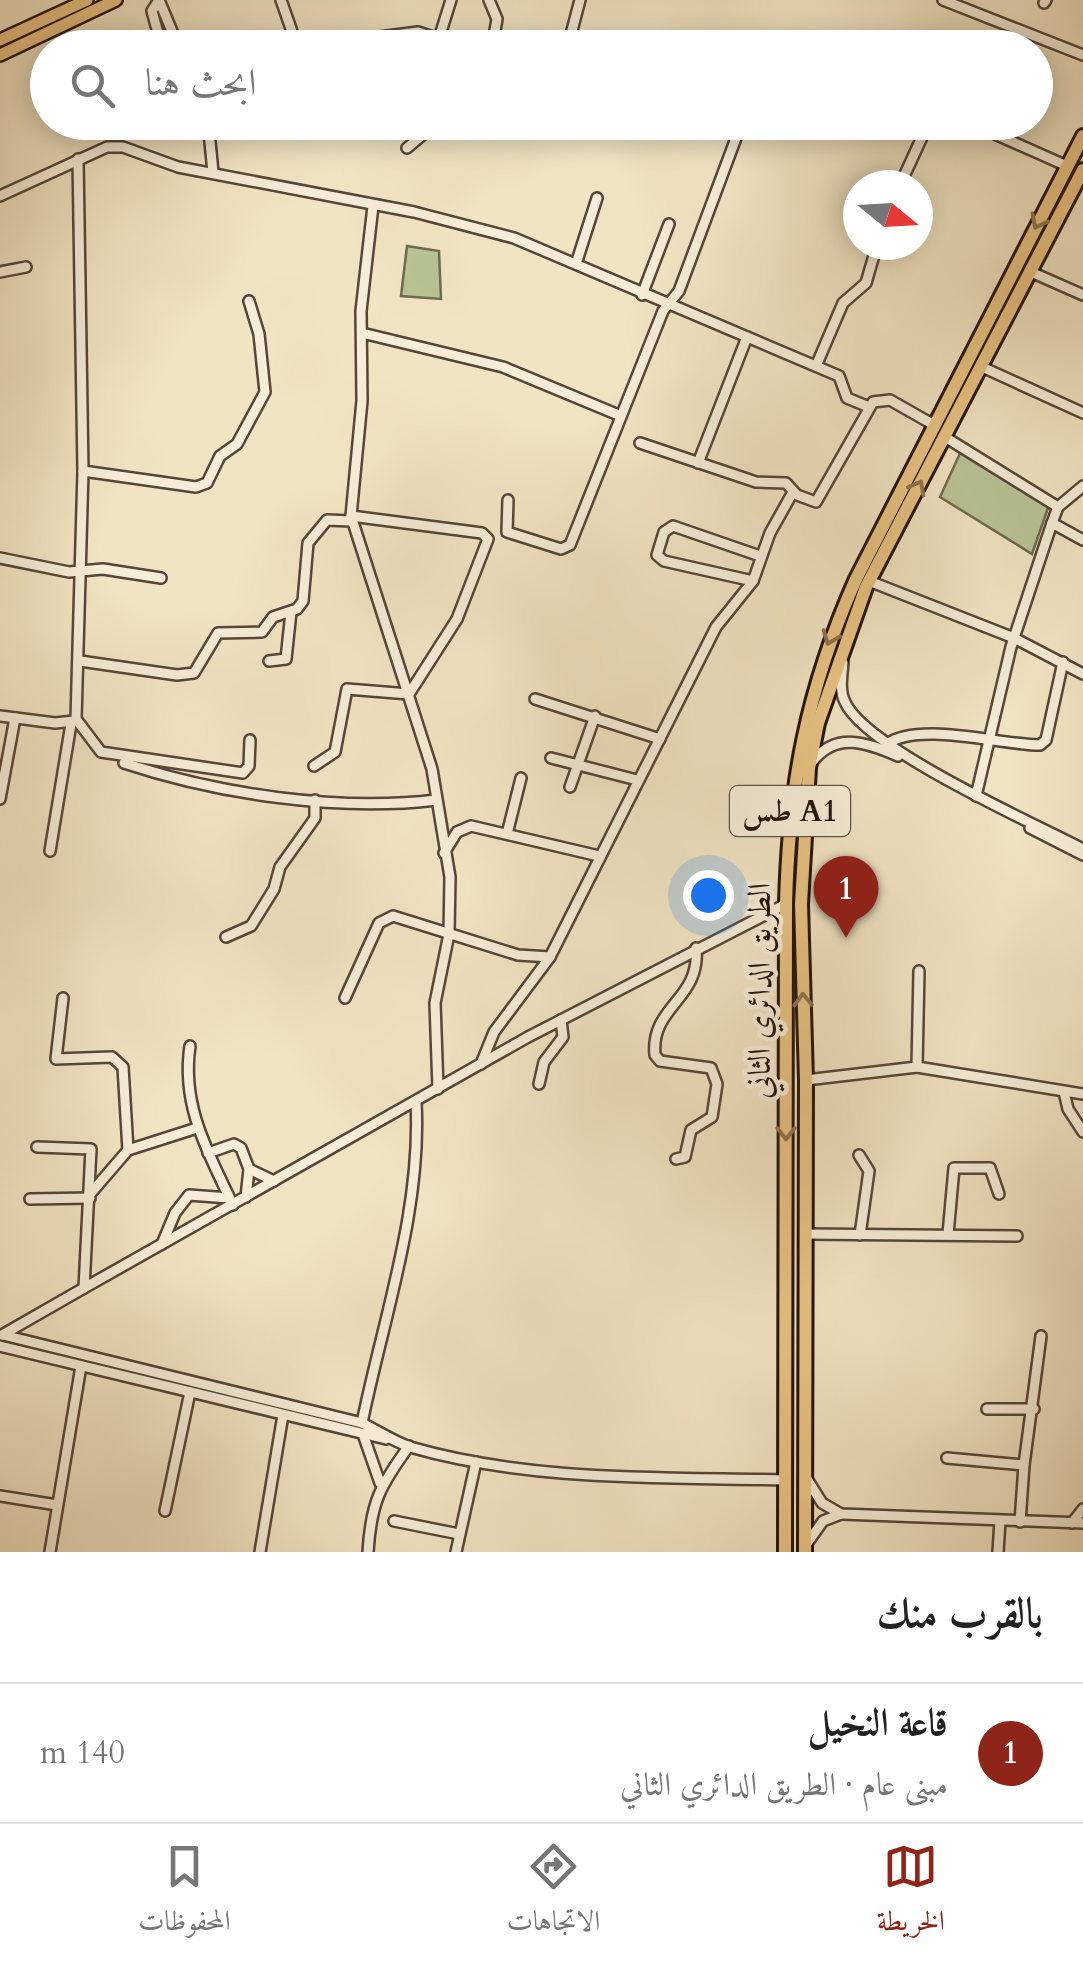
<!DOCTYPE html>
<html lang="ar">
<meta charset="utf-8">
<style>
body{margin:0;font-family:Cardo,Amiri,serif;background:#f6f6f6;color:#222;direction:rtl}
.compass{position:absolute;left:843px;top:170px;width:90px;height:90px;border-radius:50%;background:#fff;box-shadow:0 5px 25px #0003;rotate:108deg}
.you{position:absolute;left:708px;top:895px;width:35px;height:35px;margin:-25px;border:8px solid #fff;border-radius:50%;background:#1a73e8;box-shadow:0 0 0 15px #1a73e833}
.badge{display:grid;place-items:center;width:65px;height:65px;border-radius:50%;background:#8f2418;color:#fff;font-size:32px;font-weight:700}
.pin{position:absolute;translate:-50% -82px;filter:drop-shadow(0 2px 5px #0008)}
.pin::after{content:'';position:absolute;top:52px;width:35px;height:30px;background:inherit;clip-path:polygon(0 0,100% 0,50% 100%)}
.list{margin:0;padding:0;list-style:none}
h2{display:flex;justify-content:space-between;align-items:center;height:130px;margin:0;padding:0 40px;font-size:42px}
h2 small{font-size:32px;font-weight:400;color:#767676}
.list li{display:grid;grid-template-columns:65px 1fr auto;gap:30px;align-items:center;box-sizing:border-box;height:140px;padding:0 40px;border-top:2px solid #e0e0e0}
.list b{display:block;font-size:38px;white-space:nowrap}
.list p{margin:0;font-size:32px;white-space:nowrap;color:#767676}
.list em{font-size:32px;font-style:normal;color:#767676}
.icon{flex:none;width:55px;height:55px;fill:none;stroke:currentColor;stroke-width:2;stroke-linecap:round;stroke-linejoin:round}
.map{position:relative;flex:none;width:1083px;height:1552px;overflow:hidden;direction:ltr}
.search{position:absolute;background:#fff;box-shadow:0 5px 25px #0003;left:30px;right:30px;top:30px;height:110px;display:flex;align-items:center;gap:25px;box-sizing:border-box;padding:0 35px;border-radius:55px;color:#767676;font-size:38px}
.sheet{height:270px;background:#fff}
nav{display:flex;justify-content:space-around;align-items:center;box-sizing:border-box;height:140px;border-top:2px solid #e0e0e0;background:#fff;font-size:28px;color:#767676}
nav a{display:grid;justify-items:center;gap:5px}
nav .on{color:#8f2418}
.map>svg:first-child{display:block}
.green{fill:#b8c495;stroke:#6d6b50;stroke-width:2.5}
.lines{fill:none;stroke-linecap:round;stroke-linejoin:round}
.minor-casing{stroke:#564639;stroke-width:14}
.major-casing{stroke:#22120b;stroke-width:16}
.highway-casing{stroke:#22120b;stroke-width:18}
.minor{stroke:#f6edd8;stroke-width:9}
.major{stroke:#e8c282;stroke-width:11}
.highway{stroke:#e8c282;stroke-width:12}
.oneway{stroke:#8f734c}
.labels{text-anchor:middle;stroke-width:9;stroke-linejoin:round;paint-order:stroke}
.shield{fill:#f6edd8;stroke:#625448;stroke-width:2.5}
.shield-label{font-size:30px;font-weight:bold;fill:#22120b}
.street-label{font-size:32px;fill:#22120b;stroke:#f6edd8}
</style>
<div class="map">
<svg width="1083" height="1552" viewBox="0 0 1083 1552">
<rect width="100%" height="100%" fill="#f1e4c3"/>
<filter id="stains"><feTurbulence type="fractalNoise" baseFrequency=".002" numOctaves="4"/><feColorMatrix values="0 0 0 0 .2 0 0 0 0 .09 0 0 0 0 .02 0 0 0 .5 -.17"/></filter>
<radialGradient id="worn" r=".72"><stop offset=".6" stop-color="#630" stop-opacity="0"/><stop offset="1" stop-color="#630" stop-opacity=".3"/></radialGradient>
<g class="green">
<polygon points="407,246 439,251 441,299 401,296"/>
<polygon points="962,449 1049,505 1032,554 940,497"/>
</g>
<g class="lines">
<defs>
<g id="minor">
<polyline points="159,0 179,48"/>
<polyline points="159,0 152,11 162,48"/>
<polyline points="281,0 296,43"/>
<polyline points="489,0 497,19 492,48"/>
<polyline points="580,0 570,38 593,48"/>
<polyline points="943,0 1083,55"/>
<polyline points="1044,3 1046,0"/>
<polyline points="364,39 418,32 439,39"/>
<polyline points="436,48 451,0"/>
<polyline points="770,48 771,46"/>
<polyline points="208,122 213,172"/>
<polyline points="968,122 1067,166"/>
<polyline points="407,148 426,132 466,122"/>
<polyline points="78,159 83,471 76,719 101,752 243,773 249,766 250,740"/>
<polyline points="900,185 929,122"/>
<polyline points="0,196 107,147 123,147 178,167 414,212 514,238 839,376 847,398 869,407"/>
<polyline points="373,206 361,311 362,401 351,516 432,769 450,877 449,934 435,1003 438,1089"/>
<polyline points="576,264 597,198"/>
<polyline points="0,272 26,267"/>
<polyline points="1031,272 1083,295"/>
<polyline points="642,295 669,224"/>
<polyline points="362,333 503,367 621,416"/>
<polyline points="816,366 843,303 866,283 877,245"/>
<polyline points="982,367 1083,413"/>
<polyline points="945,437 1058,507"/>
<polyline points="640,443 756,482 786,483 797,495 816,502 873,402 890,400 934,425"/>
<polyline points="698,463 747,337"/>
<polyline points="83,471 196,487 207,483 220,456 237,444 265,392 259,334 249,301"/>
<polyline points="508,500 507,532 561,549 570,545 663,311 679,291 742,122"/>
<polyline points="1052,523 1083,540"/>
<polyline points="0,558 69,572 103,569 161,578"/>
<polyline points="753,581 664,561 657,555 664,532 673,526 760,556"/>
<polyline points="869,581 1014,638 1083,674"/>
<polyline points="80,661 177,675 194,673 218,633 262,632 273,617 297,609 303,601 308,543 327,520 352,521"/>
<polyline points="269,661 286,659 291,612"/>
<path d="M843,663C842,675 839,691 845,702C865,748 1033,823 1083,849"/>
<polyline points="535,699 660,739"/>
<polyline points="0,716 55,723 74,721"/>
<path d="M887,744C920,721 1000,745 1040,745L1046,740L1063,662"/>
<polyline points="551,758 637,780"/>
<path d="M813,761C837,731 867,743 898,756"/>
<path d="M124,763C218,794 338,812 436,800"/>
<polyline points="314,766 335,752 347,689 409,694 457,619 488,539 482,533 351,516"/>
<polyline points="570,787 595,716"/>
<polyline points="976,796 1011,647 1052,523 1058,507 1083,486"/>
<polyline points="0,799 15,718"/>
<polyline points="1030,828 1083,855"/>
<polyline points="507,834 521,778"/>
<polyline points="50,851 71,724"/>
<polyline points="444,853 457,832 471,826 599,856"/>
<polyline points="226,937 251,926 274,889 280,867 315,818 315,800"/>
<polyline points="63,998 56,1059 112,1057 123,1067 128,1150 91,1193"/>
<polyline points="345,998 379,923 393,916 518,955 550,957"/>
<path d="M190,1046C181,1106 208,1152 233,1205"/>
<polyline points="481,1064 494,1032 550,957 716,627 753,581 770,533 793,492"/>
<polyline points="917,1067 919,971"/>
<polyline points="806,1080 917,1067 1083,1094"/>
<polyline points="539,1084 544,1062 563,1037 561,1020"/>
<polyline points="1064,1092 1068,1109 1083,1132"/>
<polyline points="128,1150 197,1128"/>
<polyline points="208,1153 234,1144 241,1148 249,1169 246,1197"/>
<polyline points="859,1155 869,1171 860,1235"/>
<path d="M676,1159L685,1157L691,1130L712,1117L717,1084L711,1068L660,1061L655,1055C650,1006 701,1000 696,948"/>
<polyline points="249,1169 274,1181"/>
<polyline points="30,1199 90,1198"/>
<polyline points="806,1234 1017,1236"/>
<polyline points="948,1234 954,1168 990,1168 999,1194"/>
<polyline points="162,1244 175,1213 189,1195 229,1198"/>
<polyline points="84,1288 528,1037 786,904"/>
<polyline points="2,1335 84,1288 91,1149 37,1147"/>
<path d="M3,1335L362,1423C378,1431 393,1441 410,1447C532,1482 660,1477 786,1480"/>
<polyline points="0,1346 386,1439"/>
<polyline points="987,1409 1034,1409"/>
<path d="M362,1423C383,1319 422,1210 416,1102"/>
<polyline points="364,1437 380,1483"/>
<polyline points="947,1458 1024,1465 1020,1522"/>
<polyline points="1024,1465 1041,1336"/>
<polyline points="807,1479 822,1503 841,1514 1083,1523"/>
<polyline points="0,1496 57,1505"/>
<polyline points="165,1511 190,1392"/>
<polyline points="394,1521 459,1534"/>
<polyline points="1072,1523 1083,1509"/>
<polyline points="806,1545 823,1521 841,1514"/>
<polyline points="50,1552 81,1366"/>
<polyline points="260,1552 283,1415"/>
<path d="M368,1552C371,1502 380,1486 409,1446"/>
<polyline points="456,1552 476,1462"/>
<polyline points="998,1552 1000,1521"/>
</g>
<g id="major">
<polyline points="0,40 87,0"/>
<polyline points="0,55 116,0"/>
</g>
<g id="highway">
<path d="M785,1552L786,904C789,784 807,689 856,579L1083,136"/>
<polyline points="805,1552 806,1080 801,904 809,768 818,723 866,587 1083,170"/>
</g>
</defs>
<use href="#minor" class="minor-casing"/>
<use href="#major" class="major-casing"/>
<use href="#highway" class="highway-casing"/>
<use href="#minor" class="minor"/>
<use href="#major" class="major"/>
<use href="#highway" class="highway"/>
</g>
<defs><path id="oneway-chevron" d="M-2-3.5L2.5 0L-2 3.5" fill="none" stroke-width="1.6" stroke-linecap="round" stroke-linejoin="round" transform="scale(2.5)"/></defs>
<g class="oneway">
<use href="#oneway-chevron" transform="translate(1038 222) rotate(117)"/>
<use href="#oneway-chevron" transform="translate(918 487) rotate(-62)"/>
<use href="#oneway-chevron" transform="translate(830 638) rotate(111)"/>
<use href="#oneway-chevron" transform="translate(803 1000) rotate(-92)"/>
<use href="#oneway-chevron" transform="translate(786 1133) rotate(90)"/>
</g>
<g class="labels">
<rect class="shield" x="730" y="786" width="120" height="50" rx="8"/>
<g class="shield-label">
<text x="790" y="821">طس A1</text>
</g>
<g class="street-label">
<text transform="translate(759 991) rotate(-90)" y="11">الطريق الدائري الثاني</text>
</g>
</g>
<rect width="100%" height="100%" filter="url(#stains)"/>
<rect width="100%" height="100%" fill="url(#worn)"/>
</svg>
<svg class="compass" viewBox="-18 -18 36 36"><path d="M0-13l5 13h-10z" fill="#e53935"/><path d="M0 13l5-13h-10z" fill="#767676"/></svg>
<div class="you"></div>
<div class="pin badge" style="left:846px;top:938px">1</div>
<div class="search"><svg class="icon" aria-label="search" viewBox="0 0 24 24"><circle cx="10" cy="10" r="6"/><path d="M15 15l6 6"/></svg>ابحث هنا</div>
</div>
<section class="sheet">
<h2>بالقرب منك<small></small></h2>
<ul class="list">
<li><span class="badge">1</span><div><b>قاعة النخيل</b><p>مبنى عام · الطريق الدائري الثاني</p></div><em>140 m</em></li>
</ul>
</section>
<nav>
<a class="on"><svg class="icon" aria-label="map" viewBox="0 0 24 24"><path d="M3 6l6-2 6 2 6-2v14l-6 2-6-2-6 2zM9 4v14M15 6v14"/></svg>الخريطة</a>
<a><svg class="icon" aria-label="directions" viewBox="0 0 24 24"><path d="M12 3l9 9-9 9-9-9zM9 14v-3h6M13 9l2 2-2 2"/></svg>الاتجاهات</a>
<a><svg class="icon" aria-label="saved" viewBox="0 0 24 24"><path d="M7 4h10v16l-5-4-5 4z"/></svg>المحفوظات</a>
</nav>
